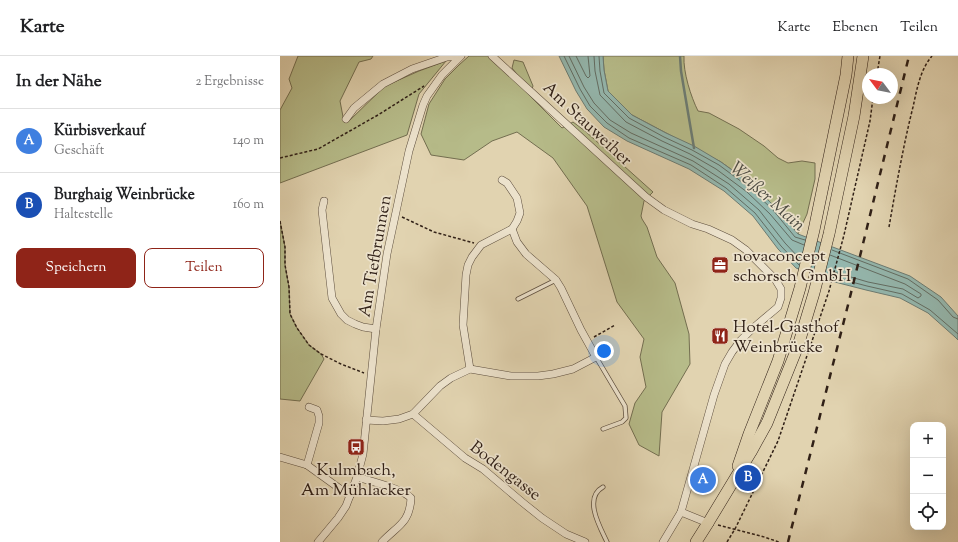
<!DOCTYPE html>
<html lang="de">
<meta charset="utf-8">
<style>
body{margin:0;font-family:"Sorts Mill Goudy",serif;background:#f6f6f6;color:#202124}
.controls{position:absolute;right:12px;bottom:12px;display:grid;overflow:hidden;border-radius:8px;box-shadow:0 4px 16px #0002}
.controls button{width:36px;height:36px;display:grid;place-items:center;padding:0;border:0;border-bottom:1px solid #e0e0e0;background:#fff;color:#202124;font:20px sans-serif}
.compass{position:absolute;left:582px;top:12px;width:36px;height:36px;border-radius:50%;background:#fff;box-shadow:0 4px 16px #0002;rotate:302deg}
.you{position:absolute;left:324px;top:295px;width:14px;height:14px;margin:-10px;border:3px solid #fff;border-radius:50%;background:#1a73e8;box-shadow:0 0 0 6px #1a73e833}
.badge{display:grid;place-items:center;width:26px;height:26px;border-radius:50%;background:#8f2418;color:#fff;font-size:13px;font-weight:700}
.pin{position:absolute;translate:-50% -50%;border:2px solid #fff;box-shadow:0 1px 4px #0006}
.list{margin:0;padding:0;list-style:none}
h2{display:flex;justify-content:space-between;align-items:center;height:52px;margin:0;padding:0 16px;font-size:17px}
h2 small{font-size:13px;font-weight:400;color:#757577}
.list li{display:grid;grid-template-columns:26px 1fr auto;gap:12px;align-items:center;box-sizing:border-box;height:64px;padding:0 16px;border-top:1px solid #e0e0e0}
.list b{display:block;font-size:15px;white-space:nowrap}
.list p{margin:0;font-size:13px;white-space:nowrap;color:#757577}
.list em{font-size:13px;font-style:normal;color:#757577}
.actions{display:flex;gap:8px;padding:12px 16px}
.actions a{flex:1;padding:9px 0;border:1px solid #8f2418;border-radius:8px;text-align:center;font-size:14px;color:#8f2418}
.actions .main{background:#8f2418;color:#fff}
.icon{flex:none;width:22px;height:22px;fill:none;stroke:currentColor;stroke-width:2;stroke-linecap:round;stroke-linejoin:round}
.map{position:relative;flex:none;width:678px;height:486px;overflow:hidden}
header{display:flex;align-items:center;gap:24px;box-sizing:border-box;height:56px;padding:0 20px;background:#fff;border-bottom:1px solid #e0e0e0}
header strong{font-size:19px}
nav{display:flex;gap:22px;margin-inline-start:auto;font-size:14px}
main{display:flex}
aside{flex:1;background:#fff}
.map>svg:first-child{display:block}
.green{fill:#b6bb89;stroke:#736e50}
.water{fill:#94b7ae;stroke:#6c7b72}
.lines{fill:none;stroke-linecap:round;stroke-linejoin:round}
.shore{stroke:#626c62;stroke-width:1}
.stream{stroke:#6c7b72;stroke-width:2.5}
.service-casing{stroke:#5c4d3d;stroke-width:5}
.minor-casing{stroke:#5c4d3d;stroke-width:8}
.primary-casing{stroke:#302017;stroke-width:12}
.trunk-casing{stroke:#302017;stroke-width:12}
.path{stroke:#302017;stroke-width:1.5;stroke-dasharray:3 2;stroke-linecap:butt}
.service{stroke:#ece2cc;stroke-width:3.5}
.minor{stroke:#ece2cc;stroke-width:7}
.primary{stroke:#e1d3b0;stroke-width:11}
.trunk{stroke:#e1d3b0;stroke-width:11}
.rail{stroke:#302017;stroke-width:2.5;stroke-dasharray:7 7;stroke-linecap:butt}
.labels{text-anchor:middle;stroke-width:3.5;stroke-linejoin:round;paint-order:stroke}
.street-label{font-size:17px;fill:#302017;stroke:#ece2cc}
.poi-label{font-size:17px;fill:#302017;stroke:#ece2cc;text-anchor:start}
.water-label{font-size:18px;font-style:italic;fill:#4e4d44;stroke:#ece2cc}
</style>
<header>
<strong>Karte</strong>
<nav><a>Karte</a><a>Ebenen</a><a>Teilen</a></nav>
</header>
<main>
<aside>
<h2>In der Nähe<small>2 Ergebnisse</small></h2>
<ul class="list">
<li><span class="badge" style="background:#3f7fe0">A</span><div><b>Kürbisverkauf</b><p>Geschäft</p></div><em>140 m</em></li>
<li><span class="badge" style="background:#1a4fb4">B</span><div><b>Burghaig Weinbrücke</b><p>Haltestelle</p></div><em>160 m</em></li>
</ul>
<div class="actions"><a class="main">Speichern</a><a>Teilen</a></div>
</aside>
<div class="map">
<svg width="678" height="486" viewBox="0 0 678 486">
<rect width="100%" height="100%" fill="#e1d3b0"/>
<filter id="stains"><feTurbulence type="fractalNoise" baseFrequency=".005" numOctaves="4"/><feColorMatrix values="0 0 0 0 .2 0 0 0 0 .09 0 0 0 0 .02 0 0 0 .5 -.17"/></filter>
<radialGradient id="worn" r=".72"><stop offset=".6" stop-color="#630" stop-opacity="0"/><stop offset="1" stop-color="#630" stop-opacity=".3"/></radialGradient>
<g class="green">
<polygon points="18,0 93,0 91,3 79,6 60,45 64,66 69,65 105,30 139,15 166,5 139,38 127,79 0,127 0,54 12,32 9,23"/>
<polygon points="189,0 210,0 282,72 293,66 305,75 373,136 364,145 361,160 362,163 367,171 377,201 395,227 409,278 410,308 382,356 379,400 359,389 349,368 355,347 366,331 360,301 364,283 337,246 307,150 273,102 237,76 212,85 184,104 151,99 141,78 149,48 165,23 179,9"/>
<path d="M323,0H404C403,16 411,41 418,55L429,57L459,73L484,90L498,102L508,107L522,105L535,107V123L527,158L518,178L496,152L473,129L441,106L352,59L328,35L324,14Z"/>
<polygon points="234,4 243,6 253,30 252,33 244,27 232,12"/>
<polygon points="0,165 5,191 5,209 9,231 10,258 17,272 29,289 41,298 44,303 20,345 0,343"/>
</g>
<polygon class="water" points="279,0 323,0 324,14 328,35 352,59 386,77 414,90 441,106 473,129 496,152 518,178 630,220 661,241 678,260 678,284 675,281 648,257 620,242 586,234 551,225 516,212 498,193 473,160 444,135 409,113 347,85 324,71 307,53 296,35"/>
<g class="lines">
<g class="shore">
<polyline points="284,0 300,33 310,50 327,67 349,82 411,109 446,132 475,157 501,190 519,209"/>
<polyline points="289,0 304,31 314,47 330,64 351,77 413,105 449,128 479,154 505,187 520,203"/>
<polyline points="296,0 306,20 308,22 310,20 308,0"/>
<polyline points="314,0 315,15 320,39 346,66 382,85 410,98 436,113 467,136 490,158 512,184 524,189"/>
<polyline points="319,0 320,15 324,37 349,62 384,81 412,94 439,109 470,132 493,154 515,181 525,184"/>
<polyline points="552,194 628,223 658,244 673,261 678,263"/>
<polyline points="547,214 588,226 623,233 638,242 641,240 641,238 625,228 550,199"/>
<polyline points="545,219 587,230 622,238 650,254 678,278"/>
</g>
<polyline class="stream" points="400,0 401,15 414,92"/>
<defs>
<g id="service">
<polyline points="238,243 276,224"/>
<polyline points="316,301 345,350 346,362 342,366 323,373"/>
<path d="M323,431C303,442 320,471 327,486"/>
</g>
<g id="minor">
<polyline points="212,0 366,141 384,154 412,168 428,173 452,184 466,194 495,223 501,233 501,242 498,251 472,273 461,284 452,296 445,308 434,339 401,456 383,486"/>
<polyline points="66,63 74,52 103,28 132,13 167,1 180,0"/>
<polyline points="44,145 42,154 52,242 61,258 67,264 75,268 83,271 96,273"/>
<polyline points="190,313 183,269 186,219 188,209 192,201 201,189 232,173 237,165 240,157 237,142 227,127 222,124"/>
<polyline points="133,358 185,402 203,413 242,446 262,462 286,478 305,486"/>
<polyline points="86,364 103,365 119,363 133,358 160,330 171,322 190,313 231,320 258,320 273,318 293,313 316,301 301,274 281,232 276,224 246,198 237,186 232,173"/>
<polyline points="0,401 27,409 70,440"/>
<polyline points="27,409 39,367 39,360 37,354 29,351"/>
<path d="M77,421C91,425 123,433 131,442C130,467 117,470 102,486"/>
<polyline points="401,456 428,467"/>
<polyline points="38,486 58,462 66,450 77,421 83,398 96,273 107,198 129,95 143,49 147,40 162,19 181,0"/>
</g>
<polyline id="primary" points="416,486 428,467"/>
<g id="trunk">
<polyline points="458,410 469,378 498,305 520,232 534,174 566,19 568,0"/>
<polyline points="428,467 471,396 487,367 518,290 534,237 549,178 574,60 583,0"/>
</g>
</defs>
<use href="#service" class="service-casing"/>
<use href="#minor" class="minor-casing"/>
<use href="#primary" class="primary-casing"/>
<use href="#trunk" class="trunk-casing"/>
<g class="path">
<polyline points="597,18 600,0"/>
<polyline points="0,102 38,93 98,59 144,30"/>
<polyline points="122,161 154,176 194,187"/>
<polyline points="0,165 5,191 5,209 9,231 10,258 17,272 29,289 41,298 61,308 84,317"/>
<path d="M609,171C616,131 623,91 633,51C637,33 640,14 652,0"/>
<polyline points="314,281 335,269"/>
<polyline points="438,469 481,480 499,486"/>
<polyline points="447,486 455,473 498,385 549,235 564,179 590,65 593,42"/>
</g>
<use href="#service" class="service"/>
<use href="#minor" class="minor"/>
<use href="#primary" class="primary"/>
<use href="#trunk" class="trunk"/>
<polyline class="rail" points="508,486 569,245 629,0"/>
</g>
<defs>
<symbol id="office-square" viewBox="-11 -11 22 22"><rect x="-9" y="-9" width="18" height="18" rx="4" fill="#8f2418" stroke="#ece2cc"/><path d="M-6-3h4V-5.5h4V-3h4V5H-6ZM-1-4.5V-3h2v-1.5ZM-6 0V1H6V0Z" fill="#fff"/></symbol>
<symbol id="restaurant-square" viewBox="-11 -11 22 22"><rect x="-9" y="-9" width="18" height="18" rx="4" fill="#8f2418" stroke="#ece2cc"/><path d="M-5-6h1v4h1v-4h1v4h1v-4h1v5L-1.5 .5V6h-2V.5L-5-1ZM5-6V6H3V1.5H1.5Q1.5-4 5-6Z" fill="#fff"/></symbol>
<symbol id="bus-square" viewBox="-11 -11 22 22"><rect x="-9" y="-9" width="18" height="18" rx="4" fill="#8f2418" stroke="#ece2cc"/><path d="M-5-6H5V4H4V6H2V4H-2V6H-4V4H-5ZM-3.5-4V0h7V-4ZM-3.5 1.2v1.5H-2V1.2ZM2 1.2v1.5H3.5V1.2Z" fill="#fff"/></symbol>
</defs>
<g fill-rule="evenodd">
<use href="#office-square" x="430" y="199" width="20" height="20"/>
<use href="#restaurant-square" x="430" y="270" width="20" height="20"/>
<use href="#bus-square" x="66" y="381" width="20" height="20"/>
</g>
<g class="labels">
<g class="street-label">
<text transform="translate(308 67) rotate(43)" y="6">Am Stauweiher</text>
<text transform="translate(94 200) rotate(-80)" y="6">Am Tiefbrunnen</text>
<text transform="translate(226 414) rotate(38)" y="6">Bodengasse</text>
</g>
<g class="poi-label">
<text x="453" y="205">novaconcept<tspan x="453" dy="20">schorsch GmbH</tspan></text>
<text x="453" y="276">Hotel-Gasthof<tspan x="453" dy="20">Weinbrücke</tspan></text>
<text x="76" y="419" text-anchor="middle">Kulmbach,<tspan x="76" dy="20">Am Mühlacker</tspan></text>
</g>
<g class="water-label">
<text transform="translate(488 140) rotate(42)" y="6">Weißer Main</text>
</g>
</g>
<rect width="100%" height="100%" filter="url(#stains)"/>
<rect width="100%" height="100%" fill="url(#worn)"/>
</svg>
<div class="controls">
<button>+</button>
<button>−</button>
<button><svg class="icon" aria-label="locate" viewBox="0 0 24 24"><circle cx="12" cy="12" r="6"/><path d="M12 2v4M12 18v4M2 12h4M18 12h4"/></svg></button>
</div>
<svg class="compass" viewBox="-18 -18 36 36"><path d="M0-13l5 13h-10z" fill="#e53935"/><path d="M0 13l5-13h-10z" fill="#757577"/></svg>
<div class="you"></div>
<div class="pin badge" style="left:423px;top:424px;background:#3f7fe0">A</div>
<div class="pin badge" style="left:468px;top:422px;background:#1a4fb4">B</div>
</div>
</main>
